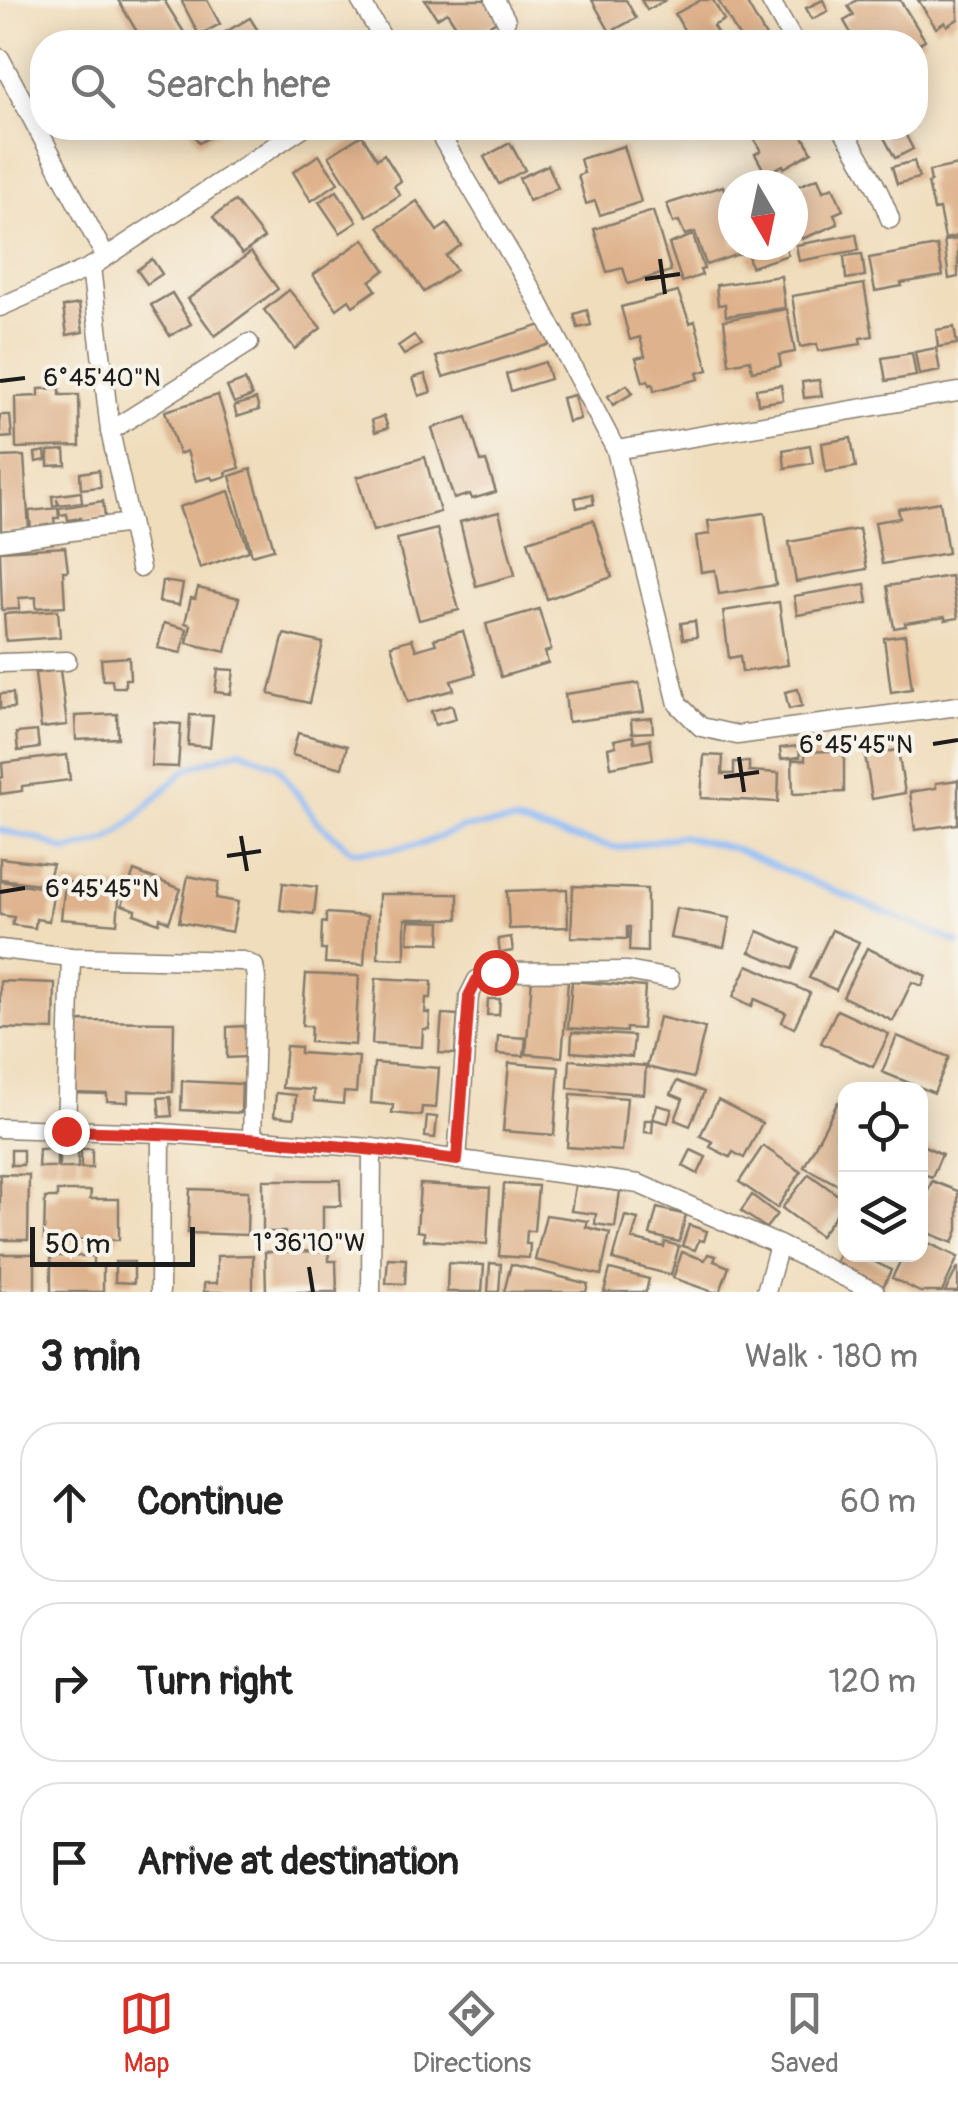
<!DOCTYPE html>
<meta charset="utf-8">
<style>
body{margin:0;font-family:Pangolin,sans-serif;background:#f2f2f2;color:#222}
.controls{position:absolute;right:30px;bottom:30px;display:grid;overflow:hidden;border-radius:20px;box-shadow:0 5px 25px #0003}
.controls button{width:90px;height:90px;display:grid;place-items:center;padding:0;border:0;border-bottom:2px solid #e0e0e0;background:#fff;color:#222;font:50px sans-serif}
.compass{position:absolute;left:718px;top:170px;width:90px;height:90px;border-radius:50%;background:#fff;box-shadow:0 5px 25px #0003;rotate:171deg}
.scale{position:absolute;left:30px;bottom:25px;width:165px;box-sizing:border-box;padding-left:10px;border:5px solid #1c1c1c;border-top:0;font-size:28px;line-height:35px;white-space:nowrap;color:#1c1c1c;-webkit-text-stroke:8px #f7f3e8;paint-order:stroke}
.stop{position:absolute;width:30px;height:30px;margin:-22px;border:8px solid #d93025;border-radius:50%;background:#fff}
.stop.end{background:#d93025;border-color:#fff;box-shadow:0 2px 10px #0008}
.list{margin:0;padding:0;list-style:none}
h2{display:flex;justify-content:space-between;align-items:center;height:130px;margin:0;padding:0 40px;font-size:42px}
h2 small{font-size:32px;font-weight:400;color:#767676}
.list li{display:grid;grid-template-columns:65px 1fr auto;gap:30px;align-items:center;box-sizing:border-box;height:160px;margin:0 20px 20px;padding:0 20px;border:2px solid #e0e0e0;border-radius:40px}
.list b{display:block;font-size:38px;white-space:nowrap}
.list em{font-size:32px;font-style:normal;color:#767676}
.icon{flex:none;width:55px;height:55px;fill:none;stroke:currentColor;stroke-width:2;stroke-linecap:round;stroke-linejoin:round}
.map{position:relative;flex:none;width:958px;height:1292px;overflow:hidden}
.search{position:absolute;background:#fff;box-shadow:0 5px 25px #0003;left:30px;right:30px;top:30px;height:110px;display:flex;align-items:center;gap:25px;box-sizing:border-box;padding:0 35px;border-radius:40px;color:#767676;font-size:38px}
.sheet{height:670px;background:#fff}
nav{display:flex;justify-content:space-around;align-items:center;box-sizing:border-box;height:140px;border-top:2px solid #e0e0e0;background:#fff;font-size:28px;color:#767676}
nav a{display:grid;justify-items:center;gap:5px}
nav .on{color:#d93025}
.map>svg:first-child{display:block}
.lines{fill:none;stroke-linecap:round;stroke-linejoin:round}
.stream{stroke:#8bbaf6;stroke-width:6}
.building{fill:#deb28c}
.street-casing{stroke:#867c6c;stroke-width:21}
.street{stroke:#fff;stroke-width:18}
.route{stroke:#d93025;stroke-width:12}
.ticks{fill:none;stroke:#1c1c1c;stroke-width:4}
.ticks-label{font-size:25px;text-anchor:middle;fill:#1c1c1c;stroke:#f7f3e8;stroke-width:8;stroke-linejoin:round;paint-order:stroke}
</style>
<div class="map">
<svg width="958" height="1292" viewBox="0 0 958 1292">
<rect width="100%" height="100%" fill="#f7f3e8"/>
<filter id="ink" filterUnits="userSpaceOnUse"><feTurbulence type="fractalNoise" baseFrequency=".01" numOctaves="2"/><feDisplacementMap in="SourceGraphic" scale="20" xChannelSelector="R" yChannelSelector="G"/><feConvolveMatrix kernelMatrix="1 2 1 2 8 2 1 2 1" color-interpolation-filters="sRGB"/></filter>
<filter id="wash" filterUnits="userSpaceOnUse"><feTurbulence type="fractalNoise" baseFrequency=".0048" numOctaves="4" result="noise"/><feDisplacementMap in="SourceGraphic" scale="40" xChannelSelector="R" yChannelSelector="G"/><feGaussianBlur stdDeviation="2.25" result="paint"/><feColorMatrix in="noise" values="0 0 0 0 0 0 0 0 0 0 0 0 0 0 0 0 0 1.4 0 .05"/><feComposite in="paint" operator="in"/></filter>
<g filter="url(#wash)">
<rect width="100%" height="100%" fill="#f0ddbc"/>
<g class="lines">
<polyline class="stream" points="0,830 39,839 67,851 108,840 131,822 186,769 240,750 277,766 316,820 352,851 387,850 422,844 461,828 514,822 567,837 619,848 681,836 732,848 958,943"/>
</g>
<g id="blocks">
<g class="building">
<polygon points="118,0 164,0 190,42 143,42"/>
<polygon points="185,0 207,0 220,24 199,35 182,2"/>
<polygon points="425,0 486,0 498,20 465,40 447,12 437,18"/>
<polygon points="592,0 626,0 636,18 610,32"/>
<polygon points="641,0 666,0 647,10"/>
<polygon points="701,0 713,0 724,20 713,26 723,42 691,42 675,14"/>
<polygon points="718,0 745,0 769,42 742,42"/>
<polygon points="823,0 828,11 812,19 806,8"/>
<polygon points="857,0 900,0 925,40 916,46 916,42 868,42 867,40 856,42 844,21 854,15 848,6"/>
<polygon points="918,0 958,0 958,19 947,26 945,22 936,28"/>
<polygon points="250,18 265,42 208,42"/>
<polygon points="505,25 516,42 477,42"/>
<polygon points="190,128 225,128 199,143"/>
<polygon points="740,128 798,128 812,152 784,168 783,165 766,174 755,154 761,151 750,132 744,135"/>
<polygon points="885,128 902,128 913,149 895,158 880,130"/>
<polygon points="362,135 377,159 384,154 401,181 394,186 400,195 367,216 329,156"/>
<polygon points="510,143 525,170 499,184 484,157"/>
<polygon points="624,146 641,202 600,215 595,201 586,204 578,175 584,173 580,159"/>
<polygon points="319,155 338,183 311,201 293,172"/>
<polygon points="914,161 919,178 897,184 892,167"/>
<polygon points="548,165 558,188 529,201 519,178"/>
<polygon points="958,165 958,236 945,239 939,209 934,210 928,183 931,182 929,171"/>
<polygon points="818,178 823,191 833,187 843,210 834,214 838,224 802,239 793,218 793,188"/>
<polygon points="723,186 728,201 733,199 733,245 749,245 751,250 706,265 695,232 685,235 679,221 673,223 667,204"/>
<polygon points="337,191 357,222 340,233 319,202"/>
<polygon points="235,201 264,238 242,254 213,217"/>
<polygon points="417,201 437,231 447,224 461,245 446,256 456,270 424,292 379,227"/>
<polygon points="653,211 671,271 628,284 623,268 607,272 594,229"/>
<polygon points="856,234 859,250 799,261 796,245"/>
<polygon points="693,235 704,269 700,270 702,275 682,282 669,244"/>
<polygon points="364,239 385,270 370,281 376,290 353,306 349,300 337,309 313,275"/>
<polygon points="958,239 958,277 949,279 944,241"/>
<polygon points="754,245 785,245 788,255 751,267 748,255 756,252"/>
<polygon points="937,246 943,276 901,283 902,286 875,291 869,258"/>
<polygon points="251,252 278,289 215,336 188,299"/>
<polygon points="862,254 865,276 846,279 844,256"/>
<polygon points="152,259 162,274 147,284 137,270"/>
<polygon points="781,276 785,308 726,316 725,304 718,305 716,285"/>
<polygon points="864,284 873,336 860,338 861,344 818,351 817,344 800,347 792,296"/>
<polygon points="289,290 321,328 295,349 264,310"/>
<polygon points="678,292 690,323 695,321 708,370 697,373 699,379 654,391 653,384 650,385 648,380 643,382 636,358 645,356 640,337 630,340 621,307"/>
<polygon points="172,293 191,324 170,336 151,305"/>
<polygon points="79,304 83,332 67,335 63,307"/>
<polygon points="787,309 795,352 779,355 781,366 752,371 750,360 729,364 724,320"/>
<polygon points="587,310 591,325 578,328 574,314"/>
<polygon points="545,324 551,344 443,377 436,357"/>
<polygon points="954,327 957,344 938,347 936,330"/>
<polygon points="414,335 421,345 404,355 398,346"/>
<polygon points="936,348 940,371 919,375 915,352"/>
<polygon points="912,353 916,376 886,381 882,358"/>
<polygon points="545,362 550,379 511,391 506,374"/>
<polygon points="425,374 431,392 419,396 413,378"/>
<polygon points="245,380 252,396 234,403 227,387"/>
<polygon points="819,380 822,396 804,398 802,382"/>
<polygon points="627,385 633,393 613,405 608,396"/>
<polygon points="781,385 783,400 758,404 756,389"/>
<polygon points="60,388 60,395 79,395 80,446 16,448 15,397 39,396 39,389"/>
<polygon points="218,395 240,468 226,472 227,476 213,480 211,477 196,481 187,451 179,454 165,411"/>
<polygon points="574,395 580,419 568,422 562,398"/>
<polygon points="256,399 259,410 237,417 234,406"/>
<polygon points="0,415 10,415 12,437 0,438"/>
<polygon points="384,416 388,428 375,432 372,420"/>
<polygon points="467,417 481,462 486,461 496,492 472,499 470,494 454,499 432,428"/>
<polygon points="851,438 856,467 826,472 822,443"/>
<polygon points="810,445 813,463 785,468 783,450"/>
<polygon points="65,450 66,465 48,466 48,451"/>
<polygon points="45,451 46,460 36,462 35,453"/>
<polygon points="24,456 29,530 1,531 0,457"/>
<polygon points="425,457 440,512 373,531 357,477"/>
<polygon points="251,469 274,549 252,555 230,476"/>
<polygon points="99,470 101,487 81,489 80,473"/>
<polygon points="229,491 249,551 200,568 179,507"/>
<polygon points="81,492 82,502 59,505 57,499 58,505 53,506 52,496"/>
<polygon points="592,494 594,504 577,508 575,498"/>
<polygon points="103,501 105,517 81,521 81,518 68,520 67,514 60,515 59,508"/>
<polygon points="940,502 948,553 882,564 875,522 900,518 898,509"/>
<polygon points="58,508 59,518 54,518 55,527 31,529 29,511"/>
<polygon points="499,512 515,575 476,586 460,522"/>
<polygon points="765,513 776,585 719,594 715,570 701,572 696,536 710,534 708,521"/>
<polygon points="593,520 612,577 547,599 528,541"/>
<polygon points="437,529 459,610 419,620 397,539"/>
<polygon points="859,529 867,569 796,582 789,542"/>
<polygon points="65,547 68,571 63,571 65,606 36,608 36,597 19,598 19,609 2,610 0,551"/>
<polygon points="951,576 958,618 945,620 945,617 905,623 906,626 894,628 887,586"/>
<polygon points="162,581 183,584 179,605 159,602"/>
<polygon points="865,584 868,603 797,615 794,596"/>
<polygon points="198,588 239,598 226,652 187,643 191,625 185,623 191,598 195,599"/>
<polygon points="779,602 788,665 742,672 740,656 729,658 723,611"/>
<polygon points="539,609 551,650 545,652 548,663 501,677 486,624"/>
<polygon points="58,610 60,637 6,641 4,614"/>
<polygon points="695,621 697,637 683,639 681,623"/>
<polygon points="164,623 187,629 181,653 158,648"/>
<polygon points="463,631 476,674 451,681 454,690 408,702 391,645 412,639 416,650 436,644 434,639"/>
<polygon points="284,634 323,643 309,703 269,694"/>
<polygon points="905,635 912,689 891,692 884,638"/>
<polygon points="129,657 130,679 125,679 125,687 113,687 112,680 103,680 101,659"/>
<polygon points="218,669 234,670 231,694 215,692"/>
<polygon points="60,670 67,725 41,728 35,673"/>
<polygon points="639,683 644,712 568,722 565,694"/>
<polygon points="798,689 802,706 789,709 785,692"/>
<polygon points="13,693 14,708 0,709 0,694"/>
<polygon points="452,705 456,719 435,725 431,711"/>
<polygon points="117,714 118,738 76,740 75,716"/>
<polygon points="190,715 213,716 210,747 188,745"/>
<polygon points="652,718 653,732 632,733 631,720"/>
<polygon points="154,722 181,724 178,767 151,766"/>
<polygon points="37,731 39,748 18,751 16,733"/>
<polygon points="298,733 347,746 342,768 292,755"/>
<polygon points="633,736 634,742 650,739 653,759 611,767 608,748 616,746 614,740"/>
<polygon points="799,746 800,757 781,759 780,748"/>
<polygon points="898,750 905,793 872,799 865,755"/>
<polygon points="829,751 844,751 844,792 793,794 792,760 805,760 805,752"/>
<polygon points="67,755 70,780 22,786 22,791 0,794 0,778 3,777 2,763"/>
<polygon points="704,755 723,756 722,774 734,774 734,762 749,762 749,771 779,773 778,802 701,798"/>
<polygon points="958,780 958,824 915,830 910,792 936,788 936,783"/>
<polygon points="0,858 53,864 47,885 0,879"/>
<polygon points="134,871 181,889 169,922 160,918 159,923 134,914 136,910 122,905"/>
<polygon points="188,876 219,882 216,898 238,902 232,932 179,922"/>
<polygon points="0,881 54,889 49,921 36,919 35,928 12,925 14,917 0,915"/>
<polygon points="65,882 120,887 117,924 61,919"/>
<polygon points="283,883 317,887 314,914 280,910"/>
<polygon points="573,886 647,889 647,952 629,951 630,927 627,927 627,939 571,937"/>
<polygon points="567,889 568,927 509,929 507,891"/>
<polygon points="379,894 458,894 458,919 405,919 405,959 378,958"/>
<polygon points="676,908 730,918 724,947 670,938"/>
<polygon points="326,913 367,916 364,965 325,963 326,950 321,950 322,922 326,923"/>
<polygon points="409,921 441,922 440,943 408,942"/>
<polygon points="832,930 859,942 836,990 809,978"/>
<polygon points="758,931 800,949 792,969 750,952"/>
<polygon points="511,937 513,951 500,953 498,939"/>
<polygon points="867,948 926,976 922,986 912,982 893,1021 843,997"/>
<polygon points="748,965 810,993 794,1028 782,1022 786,1013 755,999 752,1006 733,997"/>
<polygon points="306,974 359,976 355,1045 310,1042 311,1026 302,1026"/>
<polygon points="376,978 432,981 431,998 426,998 425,1013 430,1013 429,1029 423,1029 422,1047 372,1044"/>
<polygon points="532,978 568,981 562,1057 526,1054"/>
<polygon points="0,981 55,983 54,1030 0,1028"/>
<polygon points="572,981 645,987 642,1029 626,1028 626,1032 568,1028"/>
<polygon points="488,999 500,999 499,1015 487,1015"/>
<polygon points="837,1010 889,1034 873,1067 821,1043"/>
<polygon points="442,1014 458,1015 455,1054 439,1053"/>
<polygon points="659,1017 705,1028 693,1078 647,1067"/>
<polygon points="73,1021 174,1022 173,1092 128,1091 128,1102 107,1101 107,1094 72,1093"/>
<polygon points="245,1026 246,1057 227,1058 227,1027"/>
<polygon points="572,1032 634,1036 632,1057 571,1052"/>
<polygon points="498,1036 526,1038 524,1056 497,1054"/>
<polygon points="897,1036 949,1057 934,1093 882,1072"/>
<polygon points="286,1046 300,1047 300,1053 359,1057 356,1093 344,1092 343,1104 314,1101 314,1090 282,1088"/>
<polygon points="570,1060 646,1066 644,1094 568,1088"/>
<polygon points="374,1063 439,1068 436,1108 422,1107 421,1116 392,1113 393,1105 371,1103"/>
<polygon points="509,1063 559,1067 554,1135 503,1131"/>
<polygon points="182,1081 242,1084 241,1113 181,1110"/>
<polygon points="677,1081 704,1092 690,1126 675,1120 683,1099 671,1094"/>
<polygon points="276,1093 296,1095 294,1118 274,1116"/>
<polygon points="571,1094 627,1098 622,1151 567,1147"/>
<polygon points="170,1097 172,1116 160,1117 158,1098"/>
<polygon points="718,1100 762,1123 744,1158 733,1152 730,1157 710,1147 713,1142 700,1136"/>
<polygon points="838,1102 846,1106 846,1189 804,1167"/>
<polygon points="657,1105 672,1109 668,1123 653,1119"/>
<polygon points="427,1116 437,1117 435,1138 425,1137"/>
<polygon points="645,1120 653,1120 652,1133 644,1132"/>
<polygon points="922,1145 942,1154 932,1177 920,1173"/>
<polygon points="763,1146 801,1172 777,1208 739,1182"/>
<polygon points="39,1149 57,1149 57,1167 38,1167"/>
<rect x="81" y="1149" width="11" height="19"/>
<rect x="11" y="1150" width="12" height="15"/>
<polygon points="691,1150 706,1157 698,1174 683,1166"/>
<rect x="59" y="1151" width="19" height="17"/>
<polygon points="0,1174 29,1175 28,1240 0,1240"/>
<polygon points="809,1174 846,1201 820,1236 782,1208"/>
<polygon points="263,1180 340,1180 341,1206 323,1206 323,1240 284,1240 285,1232 263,1232"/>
<polygon points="932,1181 958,1191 958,1230 953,1243 920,1230 920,1210"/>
<polygon points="420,1184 490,1188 487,1244 424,1240 424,1232 417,1231"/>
<polygon points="504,1184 538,1186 534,1231 527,1231 526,1244 530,1244 529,1258 499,1256"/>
<polygon points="575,1185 620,1191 615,1227 595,1224 596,1214 571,1211"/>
<polygon points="190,1189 248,1191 247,1235 188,1233"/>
<polygon points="57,1191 91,1191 90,1199 119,1199 119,1240 44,1239 45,1198 57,1198"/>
<polygon points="752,1195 777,1214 766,1228 741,1211"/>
<polygon points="657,1208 686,1215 679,1242 650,1235"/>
<polygon points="546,1215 588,1221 586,1227 610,1233 601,1275 535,1260"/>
<polygon points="625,1216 638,1219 632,1239 664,1247 665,1242 679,1246 671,1275 613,1260"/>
<polygon points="689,1225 707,1231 704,1241 699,1240 695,1250 682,1246"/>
<polygon points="920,1239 958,1257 942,1292 920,1292 892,1278 904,1254 920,1254"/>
<polygon points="843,1247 846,1248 846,1254 859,1254 891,1270 883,1287 835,1264"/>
<polygon points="329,1251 329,1261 336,1261 337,1292 266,1292 265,1252"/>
<polygon points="682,1252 705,1260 708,1254 716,1256 714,1261 729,1267 720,1292 713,1292 673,1278"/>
<rect x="0" y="1254" width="35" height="38"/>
<polygon points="253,1255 253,1292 204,1292 204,1283 217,1283 217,1256"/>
<polygon points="51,1256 93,1256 93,1266 103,1266 103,1292 51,1292"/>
<polygon points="388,1258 406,1259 405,1284 386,1283"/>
<polygon points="115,1262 134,1262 134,1283 115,1282"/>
<polygon points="448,1263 484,1265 482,1292 447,1292"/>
<polygon points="490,1263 501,1264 499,1292 488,1292"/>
<polygon points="511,1264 588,1284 586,1292 504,1292"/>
<polygon points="958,1267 958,1292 945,1292"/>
<polygon points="610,1269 649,1279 646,1292 604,1292"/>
</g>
</g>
</g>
<g filter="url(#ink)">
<use href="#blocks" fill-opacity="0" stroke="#867c6c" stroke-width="2.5"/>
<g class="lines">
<defs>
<g id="street">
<polyline points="360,0 385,42"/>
<polyline points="495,0 506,20"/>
<polyline points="770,0 794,42"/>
<polyline points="0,58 105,256"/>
<polyline points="436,128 533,292 616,450 678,704 701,727 737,735 958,706"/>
<path d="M842,128C860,158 878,185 890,219"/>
<polyline points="91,267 110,431 140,568"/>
<polyline points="0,307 91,267 302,128"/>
<polyline points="110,431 249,343"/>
<polyline points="616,450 958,392"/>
<polyline points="0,541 130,523"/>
<polyline points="0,663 67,661"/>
<polyline points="0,949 71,957 243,961 254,966 256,978 252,1140"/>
<polyline points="0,1128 161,1133 372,1148 639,1184 779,1245 875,1292"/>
<polyline points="66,1131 71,957"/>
<polyline points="457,1160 469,996 477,980 495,972 627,971 670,979"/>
<polyline points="160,1292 161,1133"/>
<polyline points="371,1292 372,1148"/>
<polyline points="766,1292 779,1245"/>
</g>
</defs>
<use href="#street" class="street-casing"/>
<use href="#street" class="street"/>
</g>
</g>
<g class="lines" filter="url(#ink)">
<path class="route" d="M66,1131C197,1134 328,1142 457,1160L469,996L477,980L495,972"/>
</g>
<path class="ticks" d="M660,259L665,294M645,279L680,274M0,381L25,378M933,744L958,740M739,757L744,792M724,777L759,772M241,836L247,871M227,856L261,851M0,892L25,888M309,1267L313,1292"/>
<g class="ticks-label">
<text x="102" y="386">6°45'40"N</text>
<text x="856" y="753">6°45'45"N</text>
<text x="102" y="897">6°45'45"N</text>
<text x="309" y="1251">1°36'10"W</text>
</g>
</svg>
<div class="controls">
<button><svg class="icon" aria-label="locate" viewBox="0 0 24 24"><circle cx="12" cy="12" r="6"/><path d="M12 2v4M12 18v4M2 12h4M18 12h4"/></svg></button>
<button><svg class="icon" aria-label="layers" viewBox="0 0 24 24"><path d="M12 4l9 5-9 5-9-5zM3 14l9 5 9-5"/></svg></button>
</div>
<svg class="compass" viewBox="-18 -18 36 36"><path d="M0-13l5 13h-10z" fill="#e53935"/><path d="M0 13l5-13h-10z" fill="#767676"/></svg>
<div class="scale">50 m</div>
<div class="stop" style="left:495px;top:972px"></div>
<div class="stop end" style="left:66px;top:1131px"></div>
<div class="search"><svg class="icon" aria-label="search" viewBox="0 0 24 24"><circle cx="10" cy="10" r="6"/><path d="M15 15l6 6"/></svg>Search here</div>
</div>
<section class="sheet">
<h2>3 min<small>Walk · 180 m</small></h2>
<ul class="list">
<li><svg class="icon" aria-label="ahead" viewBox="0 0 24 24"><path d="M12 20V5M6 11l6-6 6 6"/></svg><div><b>Continue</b></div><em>60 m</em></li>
<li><svg class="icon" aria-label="right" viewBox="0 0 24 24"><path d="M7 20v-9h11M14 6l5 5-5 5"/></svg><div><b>Turn right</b></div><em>120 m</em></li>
<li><svg class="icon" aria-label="arrive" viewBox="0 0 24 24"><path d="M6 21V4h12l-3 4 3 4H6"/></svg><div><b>Arrive at destination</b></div></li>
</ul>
</section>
<nav>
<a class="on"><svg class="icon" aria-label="map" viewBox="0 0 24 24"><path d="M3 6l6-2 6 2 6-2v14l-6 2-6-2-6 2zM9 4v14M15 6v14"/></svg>Map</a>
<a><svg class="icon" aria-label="directions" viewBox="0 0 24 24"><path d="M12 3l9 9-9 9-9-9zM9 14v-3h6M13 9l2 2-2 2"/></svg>Directions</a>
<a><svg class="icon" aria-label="saved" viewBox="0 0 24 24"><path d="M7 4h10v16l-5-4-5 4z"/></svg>Saved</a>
</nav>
